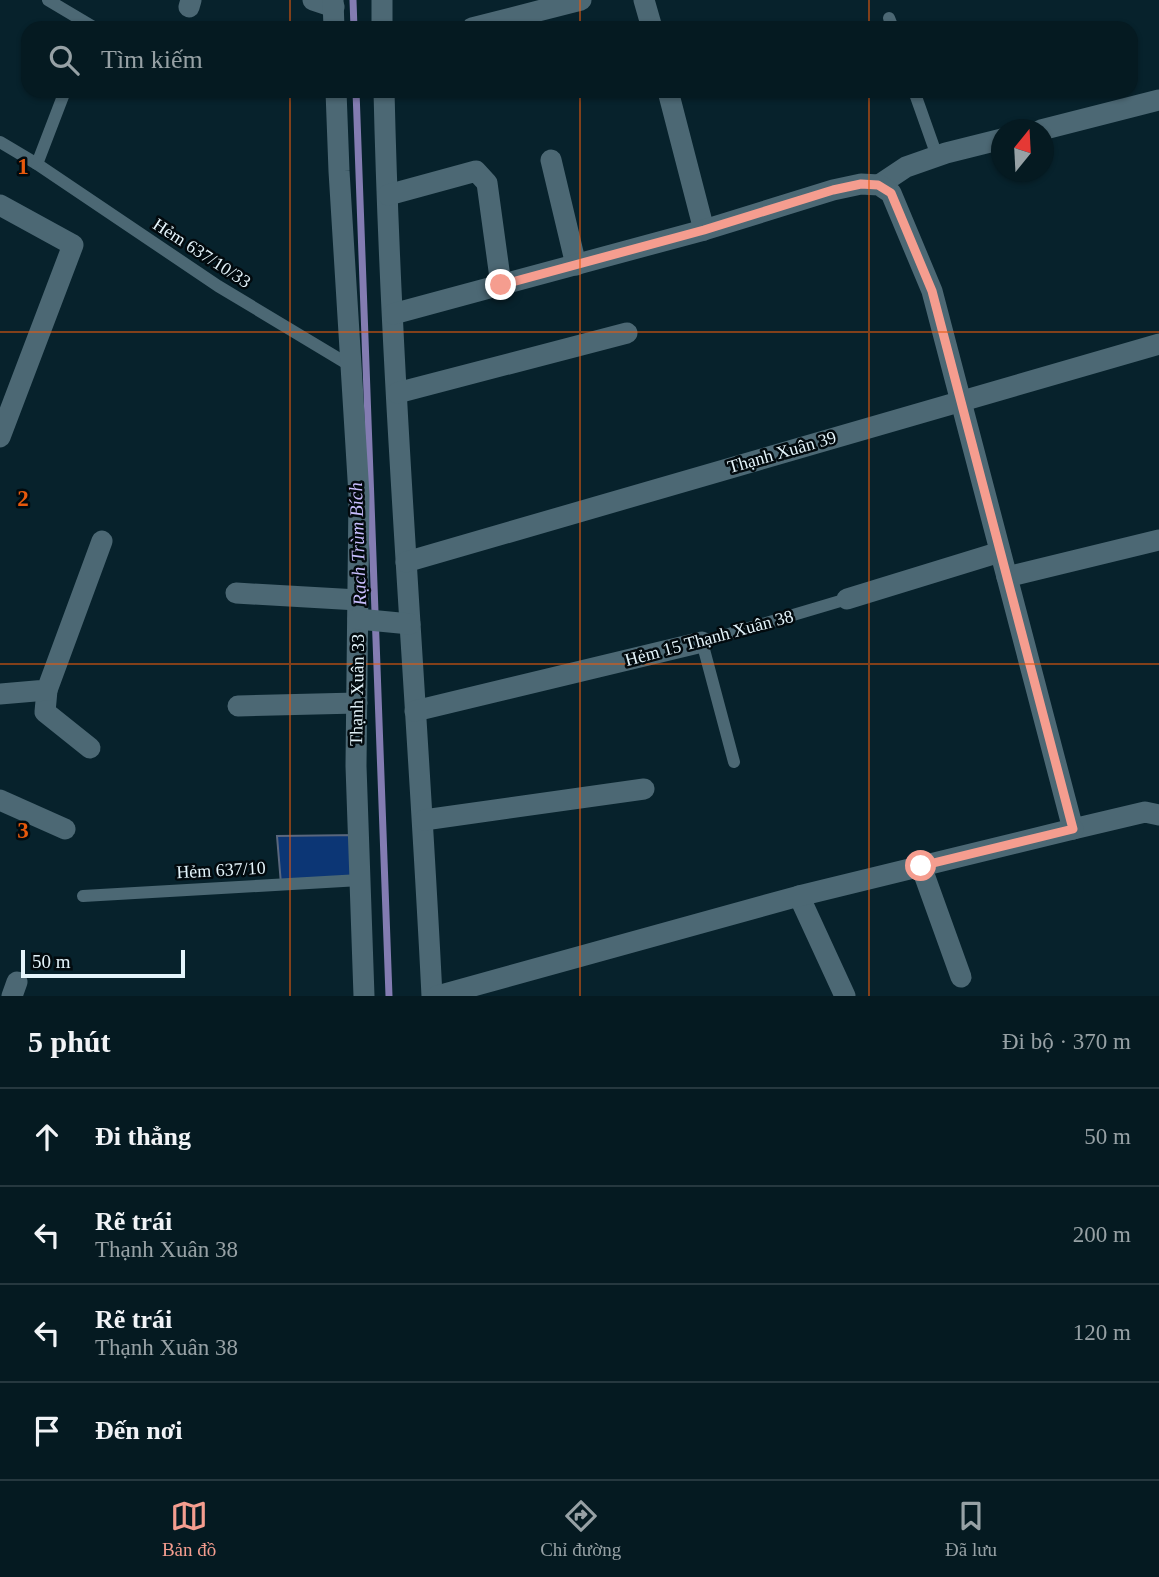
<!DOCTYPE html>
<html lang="vi">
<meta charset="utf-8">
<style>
body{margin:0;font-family:Georgia,serif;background:#0e232a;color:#f1f3f6}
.compass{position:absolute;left:991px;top:119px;width:63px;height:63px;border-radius:50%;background:#051a21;box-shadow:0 2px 5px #0004;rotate:18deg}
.scale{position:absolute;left:21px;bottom:18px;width:164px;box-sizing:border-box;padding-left:7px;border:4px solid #e4f4fb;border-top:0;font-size:19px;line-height:24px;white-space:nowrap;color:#e4f4fb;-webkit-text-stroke:5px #020a0e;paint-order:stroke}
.stop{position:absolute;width:21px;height:21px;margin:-16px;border:5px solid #f59d8f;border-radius:50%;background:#fff}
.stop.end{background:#f59d8f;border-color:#fff;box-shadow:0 2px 7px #0008}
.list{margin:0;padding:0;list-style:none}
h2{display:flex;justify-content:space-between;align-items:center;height:91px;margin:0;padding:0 28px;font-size:30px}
h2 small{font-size:23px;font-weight:400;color:#97a1a5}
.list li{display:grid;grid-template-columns:46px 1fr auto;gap:21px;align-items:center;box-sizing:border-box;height:98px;padding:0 28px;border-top:2px solid #26383f}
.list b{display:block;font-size:26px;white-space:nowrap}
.list p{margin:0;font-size:23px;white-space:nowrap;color:#97a1a5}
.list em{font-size:23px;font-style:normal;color:#97a1a5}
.icon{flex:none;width:38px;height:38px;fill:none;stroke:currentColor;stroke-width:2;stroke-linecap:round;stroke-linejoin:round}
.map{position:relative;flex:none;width:1159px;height:996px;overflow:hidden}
.search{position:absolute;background:#051a21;box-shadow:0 2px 5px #0004;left:21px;right:21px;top:21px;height:77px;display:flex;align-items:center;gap:18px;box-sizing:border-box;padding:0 24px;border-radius:21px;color:#97a1a5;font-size:26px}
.sheet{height:483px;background:#051a21}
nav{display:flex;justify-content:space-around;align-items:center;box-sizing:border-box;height:98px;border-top:2px solid #26383f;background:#051a21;font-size:19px;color:#97a1a5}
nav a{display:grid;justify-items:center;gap:4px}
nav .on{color:#f59d8f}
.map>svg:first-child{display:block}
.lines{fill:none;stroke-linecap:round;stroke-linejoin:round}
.stream{stroke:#837cb2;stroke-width:7}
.building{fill:#0c3675;stroke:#5a677d;stroke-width:2}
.lane{stroke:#4c6874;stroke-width:12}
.street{stroke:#4c6874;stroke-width:21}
.route{stroke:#f59d8f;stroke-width:9}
.grid{fill:none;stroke:#e8590c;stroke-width:2;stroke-opacity:0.55}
.labels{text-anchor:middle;stroke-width:5;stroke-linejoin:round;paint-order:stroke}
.street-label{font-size:18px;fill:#e4f4fb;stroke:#020a0e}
.water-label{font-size:19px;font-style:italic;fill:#c9befe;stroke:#020a0e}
.grid-label{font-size:23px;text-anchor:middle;font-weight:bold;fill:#e8590c;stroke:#020a0e;stroke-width:5;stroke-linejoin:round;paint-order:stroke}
</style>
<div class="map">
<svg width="1159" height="996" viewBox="0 0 1159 996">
<rect width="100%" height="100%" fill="#07222c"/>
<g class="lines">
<g class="stream">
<polyline points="353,0 354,28"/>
<polyline points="356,91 389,996"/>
</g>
</g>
<polygon class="building" points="359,835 360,880 281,884 277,836"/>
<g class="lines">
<g class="lane">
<polyline points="48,0 95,28"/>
<polyline points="889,18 893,28"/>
<polyline points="914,91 937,156"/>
<polyline points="0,142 37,164 218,286 351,366"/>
<polyline points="37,164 65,91"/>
<polyline points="734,762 702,642 847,599"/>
<polyline points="83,896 360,880"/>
</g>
<g class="street">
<polyline points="313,0 334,7"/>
<polyline points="333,0 334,28"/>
<polyline points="382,0 382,28"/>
<polyline points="644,0 652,28"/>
<polyline points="189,7 191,0"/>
<polyline points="472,28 581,0"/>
<polyline points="336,91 339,171 359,495 356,766 364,996"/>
<path d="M384,91C391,393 417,694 432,996"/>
<polyline points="668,91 704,230"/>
<polyline points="1041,130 1159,100"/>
<polyline points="551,160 576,265"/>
<polyline points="879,185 906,167 946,153 1002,139"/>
<polyline points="388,195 476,171 487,183 501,285"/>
<polyline points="0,205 73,245 0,437"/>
<polyline points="393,314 704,230 833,190 861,184 879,185 891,193 932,291 1073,829 1145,812 1159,815"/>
<polyline points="397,393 627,333"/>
<polyline points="406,562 1159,344"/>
<polyline points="1007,577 1159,540"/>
<polyline points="236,593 358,600"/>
<polyline points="847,599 1000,552"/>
<polyline points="358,619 410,624"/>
<polyline points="47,690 45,712 90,748"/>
<polyline points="0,694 47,690 102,541"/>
<polyline points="238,706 357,703"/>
<polyline points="415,711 702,642"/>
<polyline points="0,800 65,829"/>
<polyline points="424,820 644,789"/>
<polyline points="921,866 961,977"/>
<polyline points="799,896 845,996"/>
<polyline points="12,996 17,982"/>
<polyline points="437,996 799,896 1073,829"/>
</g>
</g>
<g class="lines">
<polyline class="route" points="501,285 704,230 833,190 861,184 878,185 891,193 932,291 1073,829 921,866"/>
</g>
<path class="grid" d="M290,0V28M580,0V28M869,0V28M290,91V996M580,91V996M869,91V996M0,332H1159M0,664H1159"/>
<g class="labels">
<g class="street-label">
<text transform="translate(202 253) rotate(33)" y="6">Hẻm 637/10/33</text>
<text transform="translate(782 452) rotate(-16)" y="6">Thạnh Xuân 39</text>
<text transform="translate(709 638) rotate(-15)" y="6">Hẻm 15 Thạnh Xuân 38</text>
<text transform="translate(357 690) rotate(-89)" y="6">Thạnh Xuân 33</text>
<text transform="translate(221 870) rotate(-3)" y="6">Hẻm 637/10</text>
</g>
<g class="water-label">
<text transform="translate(357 544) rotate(-92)" y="7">Rạch Trùm Bích</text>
</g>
</g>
<g class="grid-label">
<text x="23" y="174">1</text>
<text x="23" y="506">2</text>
<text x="23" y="838">3</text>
</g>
</svg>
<svg class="compass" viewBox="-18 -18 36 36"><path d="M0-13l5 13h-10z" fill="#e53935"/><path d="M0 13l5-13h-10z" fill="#97a1a5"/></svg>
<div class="scale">50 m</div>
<div class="stop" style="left:921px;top:866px"></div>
<div class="stop end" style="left:501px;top:285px"></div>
<div class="search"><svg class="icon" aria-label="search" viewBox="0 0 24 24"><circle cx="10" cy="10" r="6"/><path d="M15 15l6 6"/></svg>Tìm kiếm</div>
</div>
<section class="sheet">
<h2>5 phút<small>Đi bộ · 370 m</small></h2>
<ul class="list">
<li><svg class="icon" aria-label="ahead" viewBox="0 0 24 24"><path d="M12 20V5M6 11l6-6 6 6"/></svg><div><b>Đi thẳng</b></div><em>50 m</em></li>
<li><svg class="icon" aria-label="left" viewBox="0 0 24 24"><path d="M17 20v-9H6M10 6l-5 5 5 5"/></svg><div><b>Rẽ trái</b><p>Thạnh Xuân 38</p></div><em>200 m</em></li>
<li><svg class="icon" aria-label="left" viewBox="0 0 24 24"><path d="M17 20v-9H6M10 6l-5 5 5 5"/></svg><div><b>Rẽ trái</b><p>Thạnh Xuân 38</p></div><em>120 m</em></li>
<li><svg class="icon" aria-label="arrive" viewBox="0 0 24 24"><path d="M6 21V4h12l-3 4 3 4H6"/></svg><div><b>Đến nơi</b></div></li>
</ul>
</section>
<nav>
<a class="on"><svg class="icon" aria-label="map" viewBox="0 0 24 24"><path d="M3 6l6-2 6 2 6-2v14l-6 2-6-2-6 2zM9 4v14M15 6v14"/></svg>Bản đồ</a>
<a><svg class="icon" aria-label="directions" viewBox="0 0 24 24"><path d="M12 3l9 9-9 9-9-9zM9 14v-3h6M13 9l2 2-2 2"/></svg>Chỉ đường</a>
<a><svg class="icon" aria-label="saved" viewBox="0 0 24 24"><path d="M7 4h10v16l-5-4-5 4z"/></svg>Đã lưu</a>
</nav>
